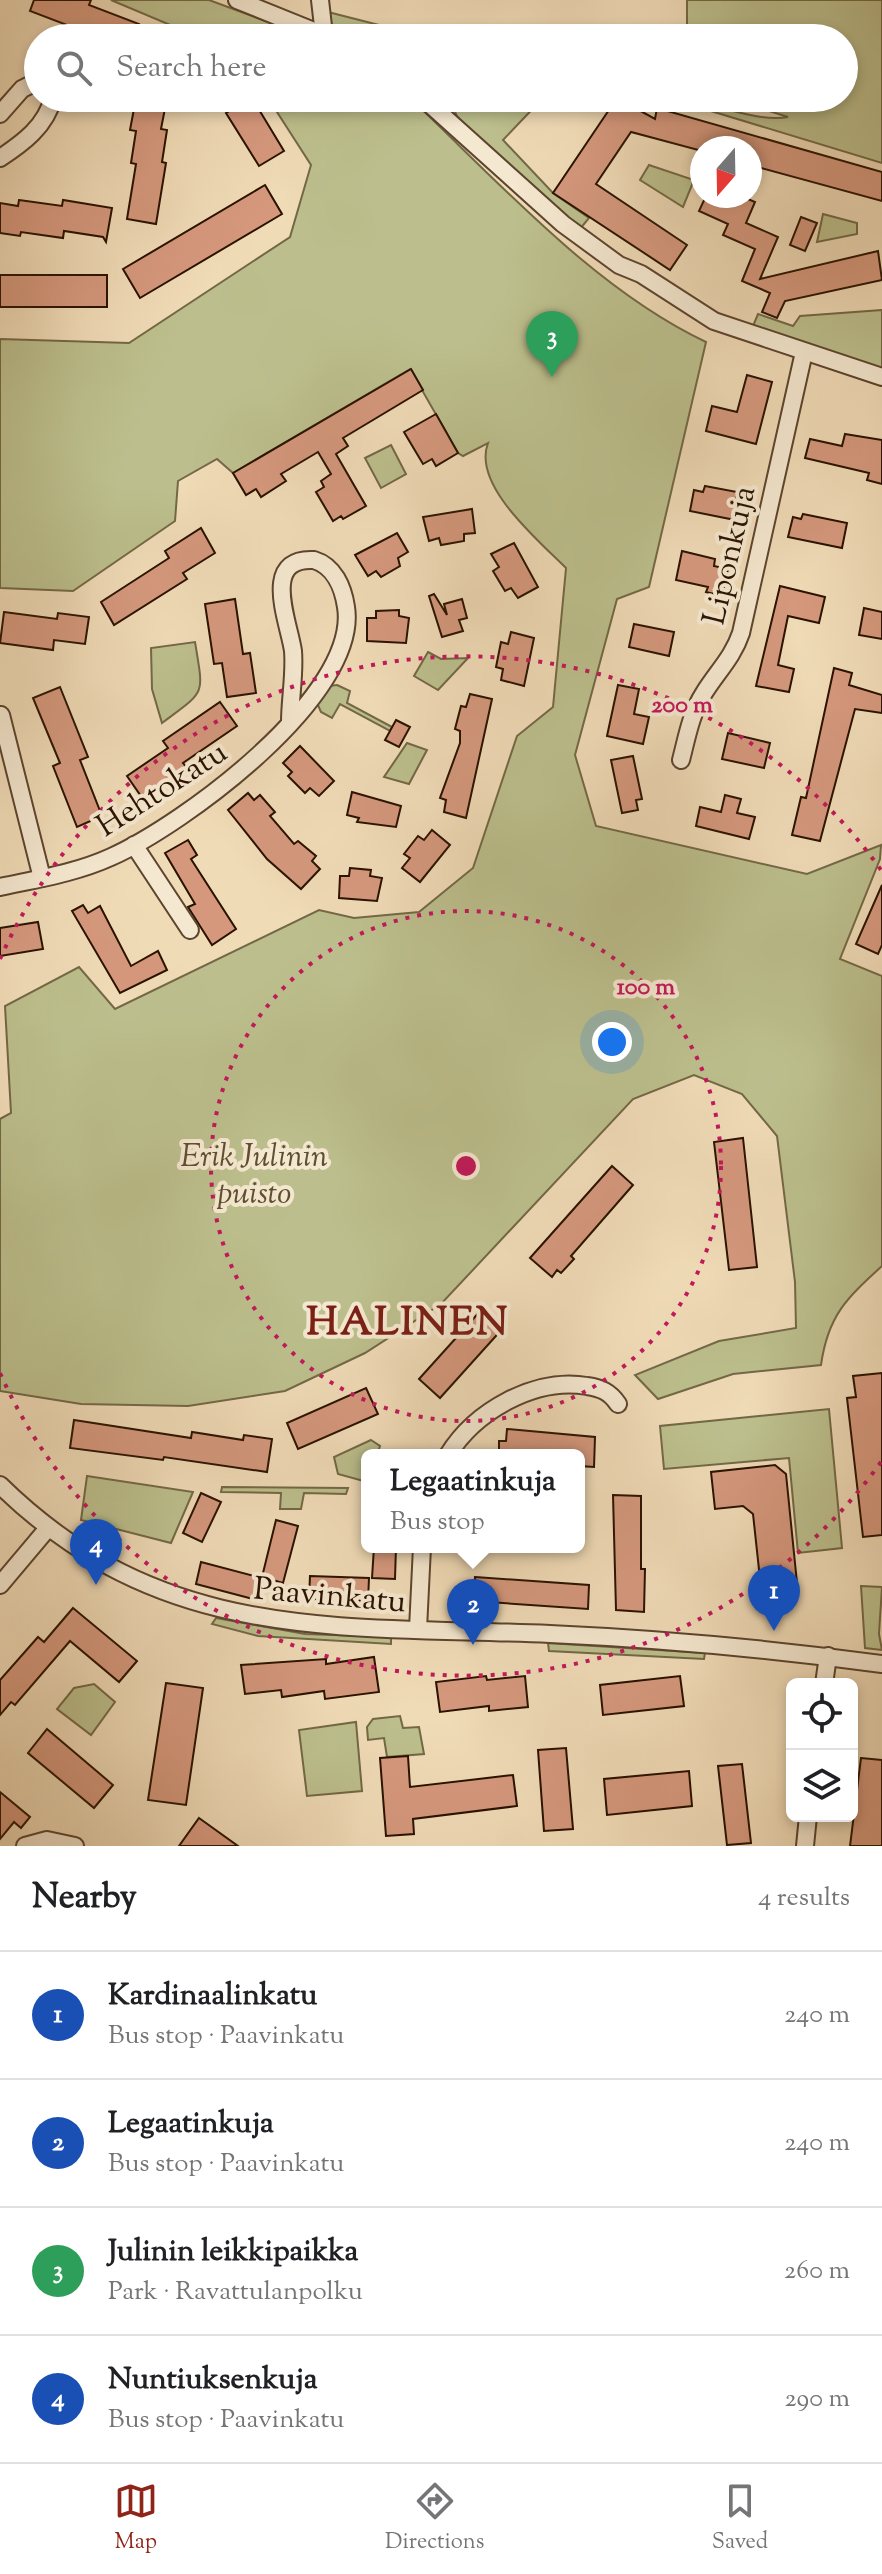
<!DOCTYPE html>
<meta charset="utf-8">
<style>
body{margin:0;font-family:"Sorts Mill Goudy",serif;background:#f2f2f2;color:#202124}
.controls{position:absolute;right:24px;bottom:24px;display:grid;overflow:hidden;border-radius:12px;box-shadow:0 4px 12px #0003}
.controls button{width:72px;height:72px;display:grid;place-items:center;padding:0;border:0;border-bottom:2px solid #e0e0e0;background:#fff;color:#202124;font:40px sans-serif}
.compass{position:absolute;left:690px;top:136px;width:72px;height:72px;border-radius:50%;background:#fff;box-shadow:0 4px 12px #0003;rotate:200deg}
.you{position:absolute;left:612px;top:1042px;width:28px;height:28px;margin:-20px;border:6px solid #fff;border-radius:50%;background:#1a73e8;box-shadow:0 0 0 12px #1a73e833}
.badge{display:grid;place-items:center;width:52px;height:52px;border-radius:50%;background:#8f2418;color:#fff;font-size:26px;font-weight:700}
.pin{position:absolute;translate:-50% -66px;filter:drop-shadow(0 2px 4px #0008)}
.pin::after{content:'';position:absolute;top:42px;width:28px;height:24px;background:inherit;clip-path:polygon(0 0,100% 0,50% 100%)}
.popup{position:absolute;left:361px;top:1449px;width:224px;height:104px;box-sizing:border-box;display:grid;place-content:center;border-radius:12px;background:#fff;filter:drop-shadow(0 2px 6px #0005);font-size:26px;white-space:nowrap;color:#757577}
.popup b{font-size:30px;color:#202124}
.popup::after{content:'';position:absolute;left:50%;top:100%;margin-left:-16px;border:16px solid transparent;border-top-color:#fff}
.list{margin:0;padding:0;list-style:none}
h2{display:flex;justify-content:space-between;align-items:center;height:104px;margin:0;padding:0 32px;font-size:34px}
h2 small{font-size:26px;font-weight:400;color:#757577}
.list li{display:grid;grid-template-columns:52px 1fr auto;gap:24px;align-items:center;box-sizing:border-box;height:128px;padding:0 32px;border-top:2px solid #e0e0e0}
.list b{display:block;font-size:30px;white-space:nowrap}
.list p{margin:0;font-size:26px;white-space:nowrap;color:#757577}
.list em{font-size:26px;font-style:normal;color:#757577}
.icon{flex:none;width:44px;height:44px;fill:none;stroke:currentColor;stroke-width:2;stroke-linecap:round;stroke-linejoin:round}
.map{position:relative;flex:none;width:882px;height:1846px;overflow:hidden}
.search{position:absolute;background:#fff;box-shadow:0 4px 12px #0003;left:24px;right:24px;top:24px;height:88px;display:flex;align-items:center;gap:20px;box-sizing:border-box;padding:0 28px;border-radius:44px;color:#757577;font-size:30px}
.sheet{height:616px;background:#fff}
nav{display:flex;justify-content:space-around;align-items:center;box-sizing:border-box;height:112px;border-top:2px solid #e0e0e0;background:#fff;font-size:22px;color:#757577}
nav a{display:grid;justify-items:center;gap:4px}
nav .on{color:#8f2418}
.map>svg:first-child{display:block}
.green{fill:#bcbf8d;stroke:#736846;stroke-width:2}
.building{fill:#d5987d;stroke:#2a1200;stroke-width:2}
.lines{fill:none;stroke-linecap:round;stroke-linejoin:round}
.minor-casing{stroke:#5c442e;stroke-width:20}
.minor{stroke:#f5e8d0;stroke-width:16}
.ring{fill:none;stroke:#c2185b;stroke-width:4;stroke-dasharray:4 8}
.labels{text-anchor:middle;stroke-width:8;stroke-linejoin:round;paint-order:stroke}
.street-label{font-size:32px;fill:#2a1200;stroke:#f5e8d0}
.park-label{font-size:32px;font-style:italic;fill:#5d4f31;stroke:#f5e8d0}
.district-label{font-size:40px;font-weight:bold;letter-spacing:2px;fill:#7a1f14;stroke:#f5e8d0}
.centre{fill:#c2185b;stroke:#f5e8d0;stroke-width:4}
.ring-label{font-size:24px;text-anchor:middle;font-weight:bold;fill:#c2185b;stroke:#f5e8d0;stroke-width:8;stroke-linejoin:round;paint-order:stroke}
</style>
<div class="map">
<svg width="882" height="1846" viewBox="0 0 882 1846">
<rect width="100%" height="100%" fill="#f0dbb7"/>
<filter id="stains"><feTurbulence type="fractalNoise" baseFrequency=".0025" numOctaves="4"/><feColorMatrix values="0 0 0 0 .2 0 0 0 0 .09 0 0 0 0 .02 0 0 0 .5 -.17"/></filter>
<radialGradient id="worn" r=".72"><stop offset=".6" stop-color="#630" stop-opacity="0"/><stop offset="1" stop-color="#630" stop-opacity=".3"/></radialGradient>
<g class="green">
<polygon points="111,0 209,0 312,38 201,38"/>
<path d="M687,0H882V163L668,98C708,98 749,123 788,117L728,98H844V38H687Z"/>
<polygon points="328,12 430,38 344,38 333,29"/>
<path d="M268,98H410C499,182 594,289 706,342L649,587L617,599L575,755L596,826L807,874L881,845L880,859L840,959L882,976V1266C847,1298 828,1315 821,1365L733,1374L658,1399L635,1375L719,1341L796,1328L795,1282L777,1136L742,1094L694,1075L633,1099L441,1304L365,1353L285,1391L188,1406L81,1404L0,1391V1119L11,1113L5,1006L79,967L115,1009L319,910L354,918L419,912L473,868L517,736L553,707L566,568C538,540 472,485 488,443L463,456L458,453L410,369L233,473L217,459L178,481L175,521L73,591L0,588V339L129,343L290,237L311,165Z"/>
<polygon points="456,98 543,98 503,140 553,193 589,218 580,229 458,119 452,104"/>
<polygon points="649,165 694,180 683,207 640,180"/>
<polygon points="823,214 857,223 857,234 817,242"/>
<polygon points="882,310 882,370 753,326 758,314 793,326 800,316"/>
<polygon points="391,445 406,474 381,488 365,458"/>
<path d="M195,642C204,697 206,690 162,723L152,689L151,648Z"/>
<polygon points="428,652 441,659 468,658 438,690 414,676"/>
<polygon points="337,685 350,691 347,703 392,727 390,731 340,704 332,718 321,712 317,703 329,686"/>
<polygon points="407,743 427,750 409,784 384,777"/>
<polygon points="829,1409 842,1548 798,1553 789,1458 664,1469 660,1426"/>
<polygon points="371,1440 380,1446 377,1455 367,1455 367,1482 338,1474 334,1457"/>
<polygon points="87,1476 193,1492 171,1543 81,1520"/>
<polygon points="222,1487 348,1488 346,1494 304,1493 301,1509 280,1509 281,1493 221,1492"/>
<polygon points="861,1586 882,1587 879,1634 882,1650 865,1648"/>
<polygon points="216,1618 305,1634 391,1637 391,1644 258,1636 212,1624"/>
<polygon points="548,1643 705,1653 704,1659 549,1651"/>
<polygon points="94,1684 115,1702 91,1735 57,1709 74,1688"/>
<polygon points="400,1716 403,1728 419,1727 424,1754 387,1757 384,1738 368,1740 367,1727 373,1719"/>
<polygon points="356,1722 362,1791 307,1796 299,1730"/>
</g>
<g class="building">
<polygon points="34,0 91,0 89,5 139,24 134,38 91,38 74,32 75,28 30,11"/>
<polygon points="136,98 167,98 161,129 167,130 162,162 166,163 156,224 127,219 136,164 131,163 136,131 130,130"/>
<polygon points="252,98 284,151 259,166 226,113"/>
<polygon points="617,98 655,119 657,108 882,172 882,201 750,165 750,148 702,148 702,151 631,132 596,184 687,245 670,270 553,193"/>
<polygon points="265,185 282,214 140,298 123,269"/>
<polygon points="706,196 741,196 755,202 746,223 778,237 760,279 878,251 882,280 785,301 777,318 762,312 770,293 742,281 755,249 723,235 728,224 699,211"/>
<polygon points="19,200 62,206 63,200 112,208 106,242 103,237 64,231 63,238 21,232 20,236 0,233 0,203 18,206"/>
<polygon points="801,217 817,223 805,251 790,245"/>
<rect x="0" y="275" width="107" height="32"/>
<polygon points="411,369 423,390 343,438 348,446 336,454 366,506 343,519 341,516 333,521 316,492 324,487 321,481 331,474 318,452 281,474 286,481 261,497 256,489 246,495 233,473"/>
<polygon points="747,375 772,382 756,444 706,431 712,406 737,412"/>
<polygon points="436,414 458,453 436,466 432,459 423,464 404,432"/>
<polygon points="845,434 882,440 882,484 867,480 869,473 805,458 810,439 842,446"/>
<polygon points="705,486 737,492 736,499 744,500 740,521 690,511 694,490 703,492"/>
<polygon points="472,509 475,533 464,534 464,541 441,545 439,538 429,541 423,517"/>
<polygon points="803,514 847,523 842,548 788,537 793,517 801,519"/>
<polygon points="201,528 215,553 183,573 187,579 114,625 101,602 169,558 165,551"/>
<polygon points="397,533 408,552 398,558 400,566 381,577 376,571 368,576 355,555"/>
<polygon points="514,543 538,587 518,598 511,588 505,591 493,571 499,567 491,554"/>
<polygon points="682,551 715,559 714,566 728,569 722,596 706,592 708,587 676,580"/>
<polygon points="780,586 825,597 819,623 788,616 778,665 794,669 789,692 756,686"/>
<polygon points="434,594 447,615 444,604 462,599 467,618 459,620 463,631 442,637 429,596"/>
<polygon points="235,599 243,654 250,653 256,693 227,697 222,663 214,664 205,604"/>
<polygon points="864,608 882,612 882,639 859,635"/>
<polygon points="399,610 399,616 409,618 406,643 367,641 367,618 376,618 376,611"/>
<polygon points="4,612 57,619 58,613 89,617 85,644 54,640 53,650 0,643"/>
<polygon points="634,624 674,632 669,656 629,647"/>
<polygon points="511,632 534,638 524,686 501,680 503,669 496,667 501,642 508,644"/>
<polygon points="834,668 852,673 849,685 882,695 882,713 855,709 820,841 792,835 801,797 806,798"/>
<polygon points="618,685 639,689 634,714 649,717 643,744 607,736"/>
<polygon points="60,687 88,757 80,760 102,816 77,827 53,766 60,763 33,698"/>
<polygon points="470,694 492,699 466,818 444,812 446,800 440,798 460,743 460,731 455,729 461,706 466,707"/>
<polygon points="220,702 237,726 183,763 187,768 143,799 127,776 168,748 163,741"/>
<polygon points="396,720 410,727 399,747 385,740"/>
<polygon points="728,733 770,743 764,768 722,759"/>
<polygon points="300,746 334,781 319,796 310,788 305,793 288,776 292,772 283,763"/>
<polygon points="633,756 642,799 636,800 638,810 622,813 611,760"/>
<polygon points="352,792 401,806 396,827 357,822 359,818 347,815"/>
<polygon points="248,793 254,800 260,795 275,812 270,816 294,844 298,841 316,856 312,861 320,869 301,889 267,859 228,810"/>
<polygon points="725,795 741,799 737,813 755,817 749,839 696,826 700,807 721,812"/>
<polygon points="432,830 450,845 420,882 402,868 410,858 404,854 418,836 424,840"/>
<polygon points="188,840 197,855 191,859 236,929 212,945 188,907 195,904 165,853"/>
<polygon points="350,868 371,870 370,876 382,878 377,901 339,898 340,876 349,876"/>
<polygon points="882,885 882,945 878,954 856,944"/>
<polygon points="83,905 88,913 100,906 131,966 158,951 167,970 120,993 72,911"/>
<polygon points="38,922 43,949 0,956 0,928"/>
<polygon points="743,1138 757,1267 729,1270 714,1142"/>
<polygon points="612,1166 633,1185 571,1256 574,1259 561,1273 557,1270 552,1277 530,1258"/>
<polygon points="483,1308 504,1327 440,1398 419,1379"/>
<polygon points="882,1373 882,1535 863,1537 847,1398 856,1397 853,1376"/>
<polygon points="366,1388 378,1414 298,1449 287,1423"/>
<polygon points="74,1420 191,1438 192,1432 243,1440 244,1435 272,1439 267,1472 164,1457 163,1460 70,1448"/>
<polygon points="507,1429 595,1437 594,1467 579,1466 579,1455 499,1455 499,1441 506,1441"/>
<polygon points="775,1465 786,1474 797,1583 761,1588 753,1514 743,1506 715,1509 711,1472"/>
<polygon points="201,1493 221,1502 202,1542 183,1533"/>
<polygon points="613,1495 641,1496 641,1569 645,1569 644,1612 616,1610"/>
<polygon points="276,1520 298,1526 283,1583 262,1577"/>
<polygon points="374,1547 396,1547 395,1579 372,1578"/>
<polygon points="201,1562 258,1577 253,1599 196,1584"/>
<polygon points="310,1576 369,1578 368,1601 309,1599"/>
<polygon points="475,1577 589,1585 588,1609 474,1601"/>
<polygon points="73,1608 137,1661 119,1682 70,1641 15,1705 11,1702 0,1715 0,1680 38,1637 44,1642"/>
<polygon points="374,1657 379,1692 325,1699 324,1691 282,1697 281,1690 245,1694 241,1665 326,1659 326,1664"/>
<polygon points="486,1676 487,1680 525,1676 528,1707 489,1711 489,1706 440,1712 436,1682"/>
<polygon points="680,1676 684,1706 603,1715 600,1685"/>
<polygon points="166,1683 203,1688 186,1805 148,1800"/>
<polygon points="47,1729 113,1785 94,1808 28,1753"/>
<polygon points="566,1748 573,1829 544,1831 538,1750"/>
<polygon points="408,1756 410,1787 513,1775 517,1806 413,1819 414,1834 386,1836 380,1758"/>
<polygon points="861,1758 882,1760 882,1846 850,1846"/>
<polygon points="742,1764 751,1843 727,1845 718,1766"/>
<polygon points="689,1771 692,1806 607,1815 604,1779"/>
<polygon points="0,1792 30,1817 21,1828 14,1822 0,1839"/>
<polygon points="199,1818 238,1846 179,1846"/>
</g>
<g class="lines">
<defs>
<g id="minor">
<polyline points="237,0 331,38"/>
<polyline points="320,0 324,35"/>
<polyline points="423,98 563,224 619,265 641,274 714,321 882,377"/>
<polyline points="0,114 22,89 38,81"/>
<path d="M0,158C23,143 46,126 53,98"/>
<polyline points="1,715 42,878"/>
<path d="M681,760C687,737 691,713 704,693C717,672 733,657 741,633L804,352"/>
<polyline points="134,845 190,930"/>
<path d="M0,887C37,879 76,873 111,857C183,825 360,695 346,607C343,587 334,566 314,560C260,557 289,622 293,651C295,674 290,699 290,722"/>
<path d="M448,1455C475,1411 535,1377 587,1386C601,1388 610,1392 618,1404"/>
<path d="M0,1485C163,1645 340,1625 550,1634C662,1639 771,1649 882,1664"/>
<polyline points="0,1585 48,1528"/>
<polyline points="418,1629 422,1547"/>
<polyline points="824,1684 828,1656"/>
<polyline points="25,1846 47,1840 75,1846"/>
<polyline points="805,1846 808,1816"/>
</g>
</defs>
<use href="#minor" class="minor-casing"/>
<use href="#minor" class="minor"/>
</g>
<g class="ring">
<circle cx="466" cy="1166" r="255"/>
<path d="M881 1462A510 510 0 0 1 0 1373M0 959A510 510 0 0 1 881 870"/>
</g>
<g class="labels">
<g class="street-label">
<text transform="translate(728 555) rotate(-77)" y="11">Liponkuja</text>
<text transform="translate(161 788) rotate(-33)" y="11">Hehtokatu</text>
<text transform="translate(330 1594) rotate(5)" y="11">Paavinkatu</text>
</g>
<g class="park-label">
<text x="254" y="1166">Erik Julinin<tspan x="254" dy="37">puisto</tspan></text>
</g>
<g class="district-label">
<text x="408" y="1334">HALINEN</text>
</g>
</g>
<circle cx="466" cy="1166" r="12" class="centre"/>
<g class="ring-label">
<text x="682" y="712">200 m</text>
<text x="646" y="994">100 m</text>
</g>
<rect width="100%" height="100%" filter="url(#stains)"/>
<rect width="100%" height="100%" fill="url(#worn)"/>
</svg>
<div class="controls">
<button><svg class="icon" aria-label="locate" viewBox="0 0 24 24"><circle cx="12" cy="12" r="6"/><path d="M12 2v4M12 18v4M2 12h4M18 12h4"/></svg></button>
<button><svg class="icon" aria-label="layers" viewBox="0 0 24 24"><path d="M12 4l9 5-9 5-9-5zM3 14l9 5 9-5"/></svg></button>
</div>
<svg class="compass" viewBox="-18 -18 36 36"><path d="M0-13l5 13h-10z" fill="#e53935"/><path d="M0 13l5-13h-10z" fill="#757577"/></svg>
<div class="you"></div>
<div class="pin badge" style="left:774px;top:1631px;background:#1a4fb4">1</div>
<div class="pin badge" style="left:473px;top:1645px;background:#1a4fb4">2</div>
<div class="popup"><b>Legaatinkuja</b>Bus stop</div>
<div class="pin badge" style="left:552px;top:377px;background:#2e9e5b">3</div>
<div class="pin badge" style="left:96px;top:1585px;background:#1a4fb4">4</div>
<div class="search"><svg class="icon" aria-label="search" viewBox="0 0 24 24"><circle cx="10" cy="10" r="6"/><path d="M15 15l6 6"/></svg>Search here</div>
</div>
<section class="sheet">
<h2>Nearby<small>4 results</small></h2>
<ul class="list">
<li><span class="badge" style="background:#1a4fb4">1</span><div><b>Kardinaalinkatu</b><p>Bus stop · Paavinkatu</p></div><em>240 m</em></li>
<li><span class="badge" style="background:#1a4fb4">2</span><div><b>Legaatinkuja</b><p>Bus stop · Paavinkatu</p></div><em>240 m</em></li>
<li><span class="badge" style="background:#2e9e5b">3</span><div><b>Julinin leikkipaikka</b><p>Park · Ravattulanpolku</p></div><em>260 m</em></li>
<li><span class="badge" style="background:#1a4fb4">4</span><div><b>Nuntiuksenkuja</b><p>Bus stop · Paavinkatu</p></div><em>290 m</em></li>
</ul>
</section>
<nav>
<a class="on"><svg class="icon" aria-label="map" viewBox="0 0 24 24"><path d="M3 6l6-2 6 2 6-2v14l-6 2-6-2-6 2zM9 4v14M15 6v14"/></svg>Map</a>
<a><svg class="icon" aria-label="directions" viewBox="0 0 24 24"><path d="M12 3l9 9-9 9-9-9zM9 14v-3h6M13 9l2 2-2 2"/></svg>Directions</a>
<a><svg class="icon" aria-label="saved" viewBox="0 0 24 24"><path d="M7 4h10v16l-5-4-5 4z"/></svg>Saved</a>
</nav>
